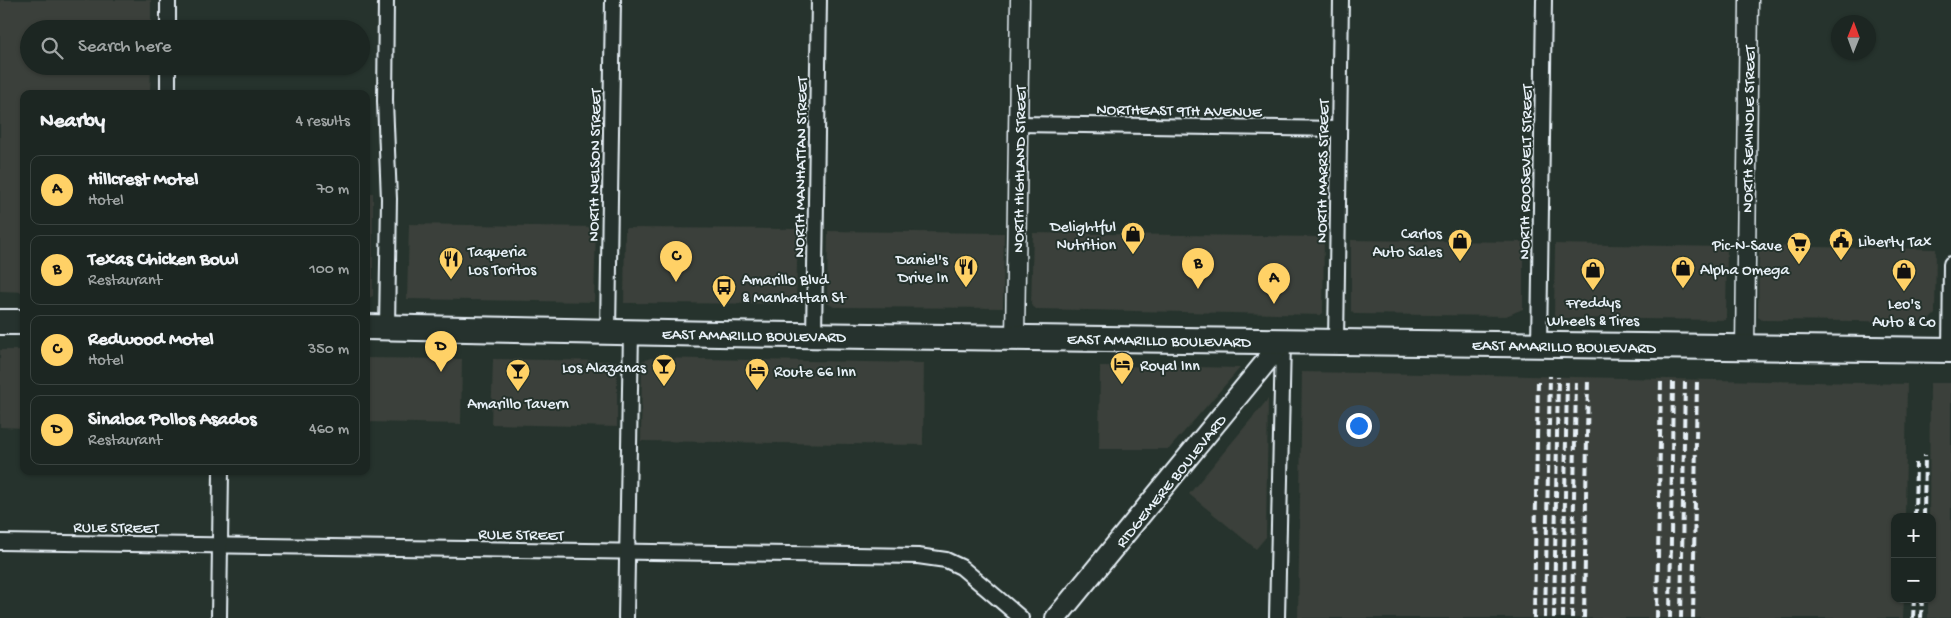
<!DOCTYPE html>
<meta charset="utf-8">
<style>
body{margin:0;font-family:"Gochi Hand",sans-serif;background:#29322f;color:#f1f3f6}
.controls{position:absolute;right:15px;bottom:15px;display:grid;overflow:hidden;border-radius:10px;box-shadow:0 1px 4px #0004}
.controls button{width:45px;height:45px;display:grid;place-items:center;padding:0;border:0;border-bottom:1px solid #3a4340;background:#1c2622;color:#f1f3f6;font:25px sans-serif}
.compass{position:absolute;left:1831px;top:15px;width:45px;height:45px;border-radius:50%;background:#1c2622;box-shadow:0 1px 4px #0004;rotate:1deg}
.you{position:absolute;left:1358px;top:425px;width:18px;height:18px;margin:-12px;border:4px solid #fff;border-radius:50%;background:#1a73e8;box-shadow:0 0 0 8px #1a73e833}
.badge{display:grid;place-items:center;width:32px;height:32px;border-radius:50%;background:#ffd166;color:#111;font-size:16px;font-weight:700}
.pin{position:absolute;translate:-50% -41px;filter:drop-shadow(0 1px 2px #0008)}
.pin::after{content:'';position:absolute;top:26px;width:18px;height:15px;background:inherit;clip-path:polygon(0 0,100% 0,50% 100%)}
.list{margin:0;padding:0;list-style:none}
h2{display:flex;justify-content:space-between;align-items:center;height:65px;margin:0;padding:0 20px;font-size:21px}
h2 small{font-size:16px;font-weight:400;color:#a0a5a5}
.list li{display:grid;grid-template-columns:32px 1fr auto;gap:15px;align-items:center;box-sizing:border-box;height:70px;margin:0 10px 10px;padding:0 10px;border:1px solid #3a4340;border-radius:10px}
.list b{display:block;font-size:19px;white-space:nowrap}
.list p{margin:0;font-size:16px;white-space:nowrap;color:#a0a5a5}
.list em{font-size:16px;font-style:normal;color:#a0a5a5}
.icon{flex:none;width:28px;height:28px;fill:none;stroke:currentColor;stroke-width:2;stroke-linecap:round;stroke-linejoin:round}
.map{position:relative;flex:none;width:1951px;height:618px;overflow:hidden}
.search{position:absolute;background:#1c2622;box-shadow:0 1px 4px #0004;left:20px;top:20px;width:350px;height:55px;display:flex;align-items:center;gap:12px;box-sizing:border-box;padding:0 18px;border-radius:28px;color:#a0a5a5;font-size:19px}
.panel{position:absolute;background:#1c2622;box-shadow:0 1px 4px #0004;left:20px;top:90px;width:350px;height:385px;border-radius:10px}
.map>svg:first-child{display:block}
.built{fill:#3a403a}
.lines{fill:none;stroke-linecap:round;stroke-linejoin:round}
.minor-casing{stroke:#e8f1f8;stroke-width:18}
.tertiary-casing{stroke:#e8f1f8;stroke-width:21}
.secondary-casing{stroke:#e8f1f8;stroke-width:24}
.trunk-casing{stroke:#e8f1f8;stroke-width:28}
.minor{stroke:#26332d;stroke-width:14}
.tertiary{stroke:#26332d;stroke-width:18}
.secondary{stroke:#26332d;stroke-width:20}
.trunk{stroke:#26332d;stroke-width:24}
.rail{stroke:#e8f1f8;stroke-width:4;stroke-dasharray:8 4;stroke-linecap:butt}
.labels{text-anchor:middle;stroke-width:4;stroke-linejoin:round;paint-order:stroke}
.street-label{font-size:16px;fill:#e8f1f8;stroke:#26332d}
.poi-label{font-size:16px;fill:#e8f1f8;stroke:#26332d;text-anchor:start}
</style>
<div class="map">
<svg width="1951" height="618" viewBox="0 0 1951 618">
<rect width="100%" height="100%" fill="#26332d"/>
<filter id="ink" filterUnits="userSpaceOnUse"><feTurbulence type="fractalNoise" baseFrequency=".02" numOctaves="2"/><feDisplacementMap in="SourceGraphic" scale="10" xChannelSelector="R" yChannelSelector="G"/><feConvolveMatrix kernelMatrix="1 2 1 2 8 2 1 2 1" color-interpolation-filters="sRGB"/></filter>
<g filter="url(#ink)">
<g class="built">
<polygon points="0,0 151,0 151,29 29,29 29,66 151,66 150,94 24,94 24,292 0,291"/>
<polygon points="366,193 373,193 373,296 369,298 366,298"/>
<polygon points="409,224 596,227 594,302 407,299"/>
<polygon points="625,228 798,229 796,304 624,303"/>
<polygon points="828,231 1004,233 1003,308 834,307 827,303"/>
<polygon points="1033,233 1324,237 1323,313 1320,315 1036,309 1031,305"/>
<polygon points="1351,240 1523,242 1523,309 1506,316 1354,314 1351,311"/>
<polygon points="1555,244 1727,247 1726,320 1556,318 1554,314"/>
<polygon points="1759,246 1936,249 1935,314 1927,322 1762,320 1758,317"/>
<polygon points="0,350 24,350 24,428 0,427"/>
<polygon points="366,358 462,359 461,424 366,422"/>
<polygon points="651,358 924,363 923,445 641,441 642,361"/>
<polygon points="493,359 617,361 617,427 491,424"/>
<polygon points="1100,366 1198,367 1240,368 1169,449 1099,449"/>
<polygon points="1302,372 1488,375 1907,384 1905,517 1895,517 1895,599 1904,599 1903,618 1298,618"/>
<polygon points="1930,383 1951,383 1951,618 1928,618 1928,599 1932,599 1932,517 1929,517"/>
<polygon points="1268,399 1266,537 1256,549 1189,494"/>
</g>
<g class="lines">
<defs>
<g id="minor">
<polyline points="386,0 385,101 389,199 387,327"/>
<polyline points="168,29 168,0"/>
<polyline points="168,94 168,66"/>
<polyline points="1019,124 1339,129"/>
<polyline points="608,331 613,0"/>
<polyline points="814,335 819,0"/>
<polyline points="1336,341 1341,0"/>
<polyline points="1539,345 1544,0"/>
<polyline points="1950,350 1951,264"/>
<polyline points="0,542 918,556 946,560 961,567 1021,618"/>
<polyline points="219,618 221,471"/>
<polyline points="626,618 631,332"/>
<polyline points="1277,618 1283,341"/>
</g>
<g id="tertiary">
<polyline points="1015,338 1020,0"/>
<polyline points="1745,348 1749,0"/>
</g>
<polyline id="secondary" points="1056,618 1283,341"/>
<g id="trunk">
<polyline points="0,322 24,322"/>
<polyline points="366,327 718,334 1951,350"/>
</g>
</defs>
<use href="#minor" class="minor-casing"/>
<use href="#tertiary" class="tertiary-casing"/>
<use href="#secondary" class="secondary-casing"/>
<use href="#trunk" class="trunk-casing"/>
<use href="#minor" class="minor"/>
<use href="#tertiary" class="tertiary"/>
<use href="#secondary" class="secondary"/>
<use href="#trunk" class="trunk"/>
<g class="rail">
<polyline points="1915,517 1916,463"/>
<polyline points="1924,517 1925,455"/>
<polyline points="1534,618 1538,380"/>
<polyline points="1545,618 1550,376"/>
<polyline points="1554,618 1558,377"/>
<polyline points="1563,618 1567,378"/>
<polyline points="1572,618 1576,378"/>
<polyline points="1584,618 1588,378"/>
<polyline points="1657,618 1661,380"/>
<polyline points="1670,618 1673,379"/>
<polyline points="1681,618 1685,380"/>
<polyline points="1693,618 1697,380"/>
<polyline points="1913,618 1914,599"/>
<polyline points="1921,618 1922,599"/>
</g>
</g>
</g>
<defs>
<symbol id="shop-pin" viewBox="-11 -11 22 30"><path d="M0 17L-7.5 6A9.5 9.5 0 1 1 7.5 6Z" fill="#ffd166" stroke="#26332d"/><path d="M-5-2.5h2.3a2.7 3.5 0 0 1 5.4 0H5L5.5 6h-11ZM-1.5-2.5h3a1.5 2.3 0 0 0-3 0Z" fill="#111"/></symbol>
<symbol id="civic-pin" viewBox="-11 -11 22 30"><path d="M0 17L-7.5 6A9.5 9.5 0 1 1 7.5 6Z" fill="#ffd166" stroke="#26332d"/><path d="M-.6-6.5H3V-4.5H.6V-3L4-1V1h2V6H-6V1h2V-1L-.6-3ZM-1.2 2.5V6h2.4V2.5Z" fill="#111"/></symbol>
<symbol id="supermarket-pin" viewBox="-11 -11 22 30"><path d="M0 17L-7.5 6A9.5 9.5 0 1 1 7.5 6Z" fill="#ffd166" stroke="#26332d"/><path d="M-6-5.5h2.5l.6 2H6L4.5 2H-2.5L-4.4-4H-6ZM-1.5 3.2a1.3 1.3 0 1 0 .1 0ZM3 3.2a1.3 1.3 0 1 0 .1 0Z" fill="#111"/></symbol>
<symbol id="restaurant-pin" viewBox="-11 -11 22 30"><path d="M0 17L-7.5 6A9.5 9.5 0 1 1 7.5 6Z" fill="#ffd166" stroke="#26332d"/><path d="M-5-6h1v4h1v-4h1v4h1v-4h1v5L-1.5 .5V6h-2V.5L-5-1ZM5-6V6H3V1.5H1.5Q1.5-4 5-6Z" fill="#111"/></symbol>
<symbol id="bus-pin" viewBox="-11 -11 22 30"><path d="M0 17L-7.5 6A9.5 9.5 0 1 1 7.5 6Z" fill="#ffd166" stroke="#26332d"/><path d="M-5-6H5V4H4V6H2V4H-2V6H-4V4H-5ZM-3.5-4V0h7V-4ZM-3.5 1.2v1.5H-2V1.2ZM2 1.2v1.5H3.5V1.2Z" fill="#111"/></symbol>
<symbol id="hotel-pin" viewBox="-11 -11 22 30"><path d="M0 17L-7.5 6A9.5 9.5 0 1 1 7.5 6Z" fill="#ffd166" stroke="#26332d"/><path d="M-6-4.5h1.5V1H6V5H4.5V3h-9V5H-6ZM-4 0a1.8 1.8 0 1 1 3.6 0ZM.5 0V-2.5h3Q6-2.5 6 0Z" fill="#111"/></symbol>
<symbol id="bar-pin" viewBox="-11 -11 22 30"><path d="M0 17L-7.5 6A9.5 9.5 0 1 1 7.5 6Z" fill="#ffd166" stroke="#26332d"/><path d="M-6-5H6L.8 .8V4.5H3.5V6h-7V4.5H-.8V.8Z" fill="#111"/></symbol>
</defs>
<g fill-rule="evenodd">
<use href="#shop-pin" x="1119" y="220" width="28" height="38"/>
<use href="#civic-pin" x="1827" y="226" width="28" height="38"/>
<use href="#shop-pin" x="1446" y="227" width="28" height="38"/>
<use href="#supermarket-pin" x="1785" y="230" width="28" height="38"/>
<use href="#restaurant-pin" x="437" y="245" width="28" height="38"/>
<use href="#restaurant-pin" x="952" y="253" width="28" height="38"/>
<use href="#shop-pin" x="1669" y="254" width="28" height="38"/>
<use href="#shop-pin" x="1579" y="256" width="28" height="38"/>
<use href="#shop-pin" x="1890" y="257" width="28" height="38"/>
<use href="#bus-pin" x="710" y="273" width="28" height="38"/>
<use href="#hotel-pin" x="1108" y="350" width="28" height="38"/>
<use href="#bar-pin" x="650" y="352" width="28" height="38"/>
<use href="#hotel-pin" x="743" y="356" width="28" height="38"/>
<use href="#bar-pin" x="504" y="357" width="28" height="38"/>
</g>
<g class="labels">
<g class="street-label">
<text transform="translate(1179 109) rotate(1)" y="6">NORTHEAST 9TH AVENUE</text>
<text transform="translate(1747 129) rotate(-89)" y="6">NORTH SEMINOLE STREET</text>
<text transform="translate(593 165) rotate(-89)" y="6">NORTH NELSON STREET</text>
<text transform="translate(799 167) rotate(-89)" y="6">NORTH MANHATTAN STREET</text>
<text transform="translate(1018 169) rotate(-89)" y="6">NORTH HIGHLAND STREET</text>
<text transform="translate(1321 171) rotate(-89)" y="6">NORTH MARRS STREET</text>
<text transform="translate(1524 172) rotate(-89)" y="6">NORTH ROOSEVELT STREET</text>
<text transform="translate(754 334) rotate(1)" y="6">EAST AMARILLO BOULEVARD</text>
<text transform="translate(1159 339) rotate(1)" y="6">EAST AMARILLO BOULEVARD</text>
<text transform="translate(1564 345) rotate(1)" y="6">EAST AMARILLO BOULEVARD</text>
<text transform="translate(1170 480) rotate(-51)" y="6">RIDGEMERE BOULEVARD</text>
<text transform="translate(116 526) rotate(1)" y="6">RULE STREET</text>
<text transform="translate(521 533) rotate(1)" y="6">RULE STREET</text>
</g>
<g class="poi-label">
<text x="1116" y="231" text-anchor="end">Delightful<tspan x="1116" dy="18">Nutrition</tspan></text>
<text x="1442" y="238" text-anchor="end">Carlos<tspan x="1442" dy="18">Auto Sales</tspan></text>
<text x="1858" y="246">Liberty Tax</text>
<text x="1782" y="250" text-anchor="end">Pic-N-Save</text>
<text x="468" y="256">Taqueria<tspan x="468" dy="18">Los Toritos</tspan></text>
<text x="948" y="264" text-anchor="end">Daniel's<tspan x="948" dy="18">Drive In</tspan></text>
<text x="1700" y="274">Alpha Omega</text>
<text x="742" y="284">Amarillo Blvd<tspan x="742" dy="18">&amp; Manhattan St</tspan></text>
<text x="1593" y="307" text-anchor="middle">Freddys<tspan x="1593" dy="18">Wheels &amp; Tires</tspan></text>
<text x="1904" y="308" text-anchor="middle">Leo's<tspan x="1904" dy="18">Auto &amp; Co</tspan></text>
<text x="1140" y="370">Royal Inn</text>
<text x="646" y="372" text-anchor="end">Los Alazanas</text>
<text x="774" y="376">Route 66 Inn</text>
<text x="518" y="408" text-anchor="middle">Amarillo Tavern</text>
</g>
</g>
</svg>
<div class="controls">
<button>+</button>
<button>−</button>
</div>
<svg class="compass" viewBox="-18 -18 36 36"><path d="M0-13l5 13h-10z" fill="#e53935"/><path d="M0 13l5-13h-10z" fill="#a0a5a5"/></svg>
<div class="you"></div>
<div class="pin badge" style="left:1274px;top:304px">A</div>
<div class="pin badge" style="left:1198px;top:289px">B</div>
<div class="pin badge" style="left:676px;top:282px">C</div>
<div class="pin badge" style="left:441px;top:372px">D</div>
<div class="search"><svg class="icon" aria-label="search" viewBox="0 0 24 24"><circle cx="10" cy="10" r="6"/><path d="M15 15l6 6"/></svg>Search here</div>
<section class="panel">
<h2>Nearby<small>4 results</small></h2>
<ul class="list">
<li><span class="badge">A</span><div><b>Hillcrest Motel</b><p>Hotel</p></div><em>70 m</em></li>
<li><span class="badge">B</span><div><b>Texas Chicken Bowl</b><p>Restaurant</p></div><em>100 m</em></li>
<li><span class="badge">C</span><div><b>Redwood Motel</b><p>Hotel</p></div><em>350 m</em></li>
<li><span class="badge">D</span><div><b>Sinaloa Pollos Asados</b><p>Restaurant</p></div><em>460 m</em></li>
</ul>
</section>
</div>
